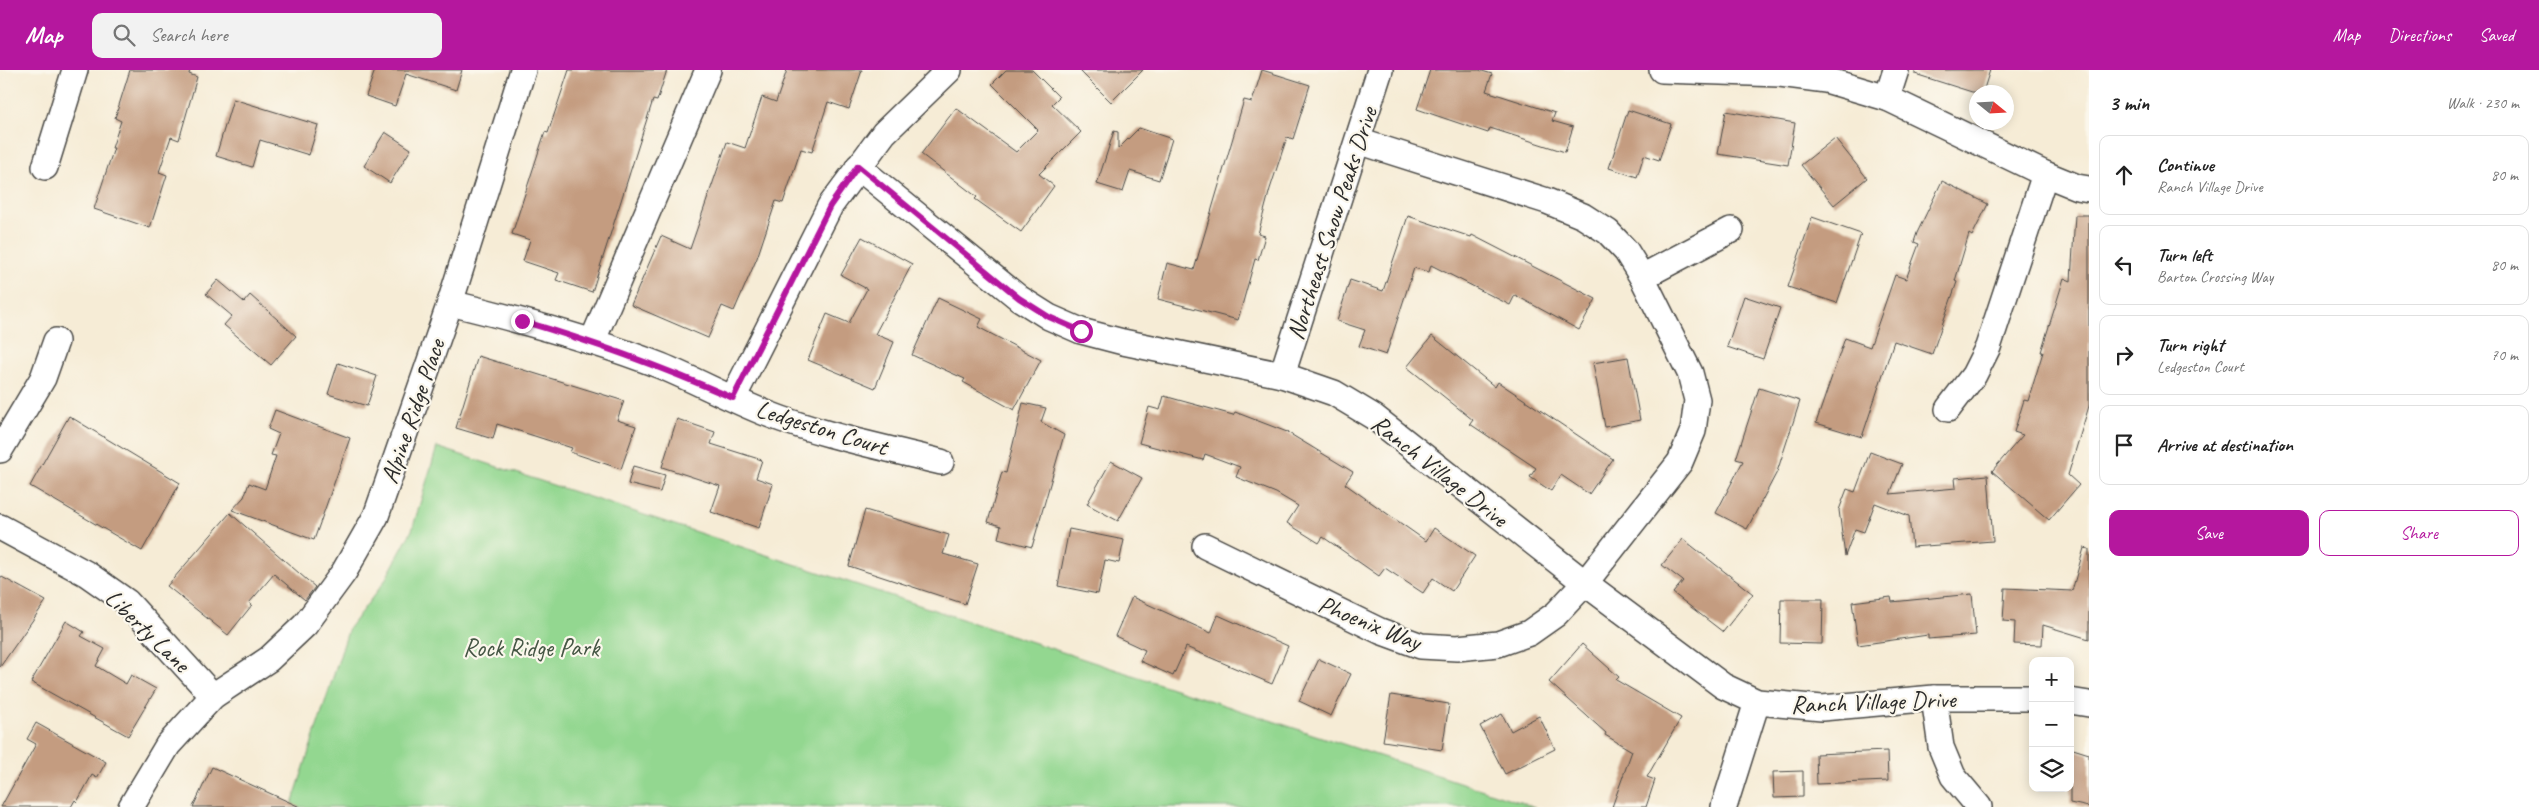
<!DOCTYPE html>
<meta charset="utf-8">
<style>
body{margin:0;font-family:Caveat,sans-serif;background:#f2f2f2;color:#222}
.controls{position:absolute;right:15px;bottom:15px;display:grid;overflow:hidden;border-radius:10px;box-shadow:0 2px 12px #0003}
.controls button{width:45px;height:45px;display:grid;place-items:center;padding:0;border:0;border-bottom:1px solid #e0e0e0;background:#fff;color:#222;font:25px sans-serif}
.compass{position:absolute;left:1969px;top:15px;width:45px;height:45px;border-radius:50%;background:#fff;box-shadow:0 2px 12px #0003;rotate:108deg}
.stop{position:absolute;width:15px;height:15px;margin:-11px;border:4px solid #b5179e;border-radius:50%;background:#fff}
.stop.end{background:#b5179e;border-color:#fff;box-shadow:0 1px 5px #0008}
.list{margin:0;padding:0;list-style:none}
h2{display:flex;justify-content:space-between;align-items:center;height:65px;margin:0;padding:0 20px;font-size:21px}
h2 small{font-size:16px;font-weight:400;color:#767676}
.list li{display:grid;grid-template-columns:32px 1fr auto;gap:15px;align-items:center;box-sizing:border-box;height:80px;margin:0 10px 10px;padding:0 10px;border:1px solid #e0e0e0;border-radius:10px}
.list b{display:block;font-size:19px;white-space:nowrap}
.list p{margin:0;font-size:16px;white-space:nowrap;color:#767676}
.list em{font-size:16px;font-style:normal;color:#767676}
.actions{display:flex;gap:10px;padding:15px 20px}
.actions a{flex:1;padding:11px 0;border:1px solid #b5179e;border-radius:10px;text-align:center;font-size:18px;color:#b5179e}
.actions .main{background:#b5179e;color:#fff}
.icon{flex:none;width:28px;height:28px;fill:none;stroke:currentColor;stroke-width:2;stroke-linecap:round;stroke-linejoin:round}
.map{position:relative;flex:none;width:2089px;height:737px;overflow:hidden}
header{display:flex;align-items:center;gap:30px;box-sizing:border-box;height:70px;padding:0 25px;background:#b5179e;color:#fff}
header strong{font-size:24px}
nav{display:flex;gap:28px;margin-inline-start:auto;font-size:18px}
.search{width:350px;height:45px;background:#f2f2f2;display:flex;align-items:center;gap:12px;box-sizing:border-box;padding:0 18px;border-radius:10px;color:#767676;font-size:19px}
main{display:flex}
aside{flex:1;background:#fff}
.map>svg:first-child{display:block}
.green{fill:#93d790;stroke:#5f815e}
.building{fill:#c49c80}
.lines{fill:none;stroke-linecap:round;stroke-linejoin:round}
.minor-casing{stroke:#494845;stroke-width:28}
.minor{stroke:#fff;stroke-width:25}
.route{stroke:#b5179e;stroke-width:6}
.labels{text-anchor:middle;stroke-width:4.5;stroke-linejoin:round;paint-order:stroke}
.street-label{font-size:25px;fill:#2b2b2b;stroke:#fbf7ec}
.park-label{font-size:25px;fill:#455644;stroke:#fbf7ec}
</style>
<header>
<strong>Map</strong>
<div class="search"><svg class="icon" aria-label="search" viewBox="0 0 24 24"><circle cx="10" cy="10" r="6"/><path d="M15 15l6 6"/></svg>Search here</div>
<nav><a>Map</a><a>Directions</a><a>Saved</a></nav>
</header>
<main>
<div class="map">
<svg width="2089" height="737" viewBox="0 0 2089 737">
<rect width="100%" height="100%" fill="#fbf7ec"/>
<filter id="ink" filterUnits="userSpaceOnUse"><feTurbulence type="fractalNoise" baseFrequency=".02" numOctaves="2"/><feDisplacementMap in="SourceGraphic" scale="10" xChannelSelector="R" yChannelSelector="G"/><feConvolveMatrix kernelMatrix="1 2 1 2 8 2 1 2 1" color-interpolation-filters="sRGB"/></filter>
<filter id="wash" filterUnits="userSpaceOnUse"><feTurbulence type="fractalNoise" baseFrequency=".0096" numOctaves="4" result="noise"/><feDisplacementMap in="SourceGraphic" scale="20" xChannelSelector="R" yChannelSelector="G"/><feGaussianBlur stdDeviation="1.12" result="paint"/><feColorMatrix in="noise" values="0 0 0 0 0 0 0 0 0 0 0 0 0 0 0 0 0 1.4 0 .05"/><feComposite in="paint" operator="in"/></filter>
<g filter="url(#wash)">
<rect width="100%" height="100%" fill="#f6ecd6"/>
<polygon class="green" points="437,377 1535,737 291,737 349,558 384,512 412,460"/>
<g id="blocks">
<g class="building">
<polygon points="130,0 190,0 189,4 197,7 179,70 171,67 159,102 167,105 150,158 94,139 114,78 112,78 121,51 115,48"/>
<polygon points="375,0 462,0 456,20 406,4 395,36 366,26"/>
<polygon points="569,0 667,0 657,31 653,30 592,222 556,210 559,203 523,191 530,170 512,164 545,62 548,63"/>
<polygon points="787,0 862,0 849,39 828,32 812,82 801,79 783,133 776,131 757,188 734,241 722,236 708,268 631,235 661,166 690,179 727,72 745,78 762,27 776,32"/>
<polygon points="1006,0 1032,0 1059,27 1052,34 1081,62 1039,104 1054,116 1021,162 975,129 977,127 921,84 956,38 1016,82 1038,60 992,14"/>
<polygon points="1079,0 1143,0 1111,32"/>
<polygon points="1262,0 1310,15 1293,69 1287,67 1270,119 1258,164 1265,166 1258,190 1255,189 1238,250 1158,229 1167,193 1194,200 1244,30 1252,32"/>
<polygon points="1430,0 1479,0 1492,4 1486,21 1555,43 1552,51 1573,57 1565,82 1490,58 1488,63 1417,39"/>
<polygon points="1915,0 1990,0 1983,22 1972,22 1915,4"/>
<polygon points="233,29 318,55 309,85 260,70 252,97 216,86"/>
<polygon points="1628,40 1671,54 1659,90 1644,85 1637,107 1609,98"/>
<polygon points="1726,41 1795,53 1788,95 1718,84"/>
<polygon points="1139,58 1172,69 1159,110 1130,101 1123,122 1097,114 1114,61 1118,62 1118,79"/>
<polygon points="385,62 411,79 390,113 364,96"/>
<polygon points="1835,68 1867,108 1834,135 1801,95"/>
<polygon points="1942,111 1988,134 1972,166 1969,164 1955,211 1957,212 1932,284 1894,271 1862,367 1816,353 1845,268 1870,277 1895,205 1906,209 1919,174 1914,172 1917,163"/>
<polygon points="2075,145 2089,145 2089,336 2068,405 2079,415 2049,450 1992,401 2023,365 2014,362 2024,330 2028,331 2043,282 2041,282 2064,208 2071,211"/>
<polygon points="1408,146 1471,167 1472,165 1596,229 1579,260 1515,225 1510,235 1431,195 1429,202 1414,198 1386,285 1359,276 1365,260 1337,251 1350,210 1383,221"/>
<polygon points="1812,147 1861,164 1837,233 1788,217"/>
<polygon points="862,167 912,194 875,264 894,272 875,318 808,290 827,244 849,253 867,219 841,205"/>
<polygon points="218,210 244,232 250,225 296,266 271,295 224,255 232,246 206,224"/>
<polygon points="1744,226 1780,238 1763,289 1727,277"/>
<polygon points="938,228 982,249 978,257 1041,290 1014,340 963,312 965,309 912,285"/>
<polygon points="1432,266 1495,317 1498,312 1613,389 1589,424 1561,405 1551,421 1530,407 1536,398 1470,354 1473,350 1407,297"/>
<polygon points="478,286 624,331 617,350 636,356 621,399 570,382 572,378 497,354 493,369 456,358"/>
<polygon points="1628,287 1640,350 1605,357 1593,293"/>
<polygon points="338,293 377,306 367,336 328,324"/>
<polygon points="1759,318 1800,331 1777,402 1747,459 1716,443 1743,391 1736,389"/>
<polygon points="1164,326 1233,345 1235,342 1287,362 1353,402 1345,414 1426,471 1434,458 1475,486 1452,521 1433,508 1423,523 1385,498 1379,506 1323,467 1319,473 1287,453 1298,436 1276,423 1236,407 1240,397 1205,384 1203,390 1139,373 1149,337 1160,340"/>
<polygon points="1023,333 1046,338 1041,352 1064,365 1032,477 998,468 1001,456 988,452 1002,402 1006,403"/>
<polygon points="275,340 350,368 314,470 232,440 244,427 249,413 265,419 276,386 271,385 279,364 268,359"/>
<polygon points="69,346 180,413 142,481 30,416"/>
<polygon points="677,349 715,362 711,374 762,390 756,408 773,414 759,458 711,442 720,416 662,397"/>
<polygon points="1870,382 1902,394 1890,424 1956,418 1955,408 1988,405 1993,471 1912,477 1909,446 1875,433 1864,462 1855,459 1845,486 1839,440 1847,419 1855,422"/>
<polygon points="1111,391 1142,408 1118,451 1087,434"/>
<polygon points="633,396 665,405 660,422 628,414"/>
<polygon points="865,440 949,465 943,484 978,494 965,534 849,496"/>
<polygon points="230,443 315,517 305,530 274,504 249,533 252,535 228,565 167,516"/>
<polygon points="1069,459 1124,470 1119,493 1105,490 1098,524 1058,516"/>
<polygon points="1683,469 1753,524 1723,562 1673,523 1683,511 1662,495"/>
<polygon points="2084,478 2089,479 2089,569 2043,555 2042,575 2014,574 2015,552 2003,551 2005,518 2072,521"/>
<polygon points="0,506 46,531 0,597"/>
<polygon points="1972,524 1976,565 1928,569 1928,565 1858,575 1852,532 1891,527 1892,532"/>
<polygon points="1132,527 1211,563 1218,545 1288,576 1272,614 1186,577 1173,606 1140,591 1145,580 1115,566"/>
<polygon points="1781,529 1823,529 1822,574 1780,573"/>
<polygon points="66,551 84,562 81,566 105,579 96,596 126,614 131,605 156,619 128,666 31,612"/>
<polygon points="1582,574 1619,607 1616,610 1681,648 1647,707 1655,710 1646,737 1612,737 1632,681 1605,665 1606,663 1549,612"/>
<polygon points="1319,589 1351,604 1331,646 1299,631"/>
<polygon points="1391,625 1449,634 1442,680 1383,671"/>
<polygon points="1502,644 1511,661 1539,646 1555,679 1505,704 1480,656"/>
<polygon points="36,653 106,692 97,708 92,705 77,732 75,730 71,737 1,737 36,674 27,669"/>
<polygon points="2070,678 2089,684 2089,737 2070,733"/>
<polygon points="1887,681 1888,711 1817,714 1816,684"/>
<polygon points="212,697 300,737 193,737"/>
<polygon points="1803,701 1803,727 1774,728 1773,702"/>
</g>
</g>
</g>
<g filter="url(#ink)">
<use href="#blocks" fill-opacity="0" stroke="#494845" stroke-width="1"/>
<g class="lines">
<defs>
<g id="minor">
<polyline points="1662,0 1780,4 1826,10 1887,28 2045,104 2077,117 2089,119"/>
<polyline points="1887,28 1896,0"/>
<polyline points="45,97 75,0"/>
<polyline points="858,97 1019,228 1049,247 1081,261 1123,272 1282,305 1334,323 1374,347 1585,513 1723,616 1757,632 1822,638 1934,628 2033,628"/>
<polyline points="1642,207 1731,160"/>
<path d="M450,233C521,250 592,269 661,296C697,311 732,330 768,344C824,366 883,377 941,392"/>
<polyline points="592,272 708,0"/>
<polyline points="1282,305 1380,0"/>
<polyline points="733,328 830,136 884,63 949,0"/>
<polyline points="1948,339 1974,305 1988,277 2045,104"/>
<polyline points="0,380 43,308 56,271"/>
<polyline points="0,457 87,504 127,532 213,626"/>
<polyline points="1205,476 1380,561 1421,576 1457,578 1498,574 1529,563 1556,544 1585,513 1680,392 1693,361 1697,330 1690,303 1642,207 1626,181 1608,162 1583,146 1547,131 1358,71"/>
<polyline points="1934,628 1941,677 1953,706 1979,737"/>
<polyline points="2070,631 2089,634"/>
<polyline points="131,737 168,675 213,626 269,589 305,555 344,502 376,446 450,233 523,0"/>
<polyline points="1724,737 1757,632"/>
</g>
</defs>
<use href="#minor" class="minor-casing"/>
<use href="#minor" class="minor"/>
</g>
</g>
<g class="lines" filter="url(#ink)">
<path class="route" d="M522,251C594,272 664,298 733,328L830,136L858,96L1019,228L1049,247L1081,261"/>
</g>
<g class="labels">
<g class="street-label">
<text transform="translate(1331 153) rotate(-72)" y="9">Northeast Snow Peaks Drive</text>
<text transform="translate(412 341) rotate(-71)" y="9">Alpine Ridge Place</text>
<text transform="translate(822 357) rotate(17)" y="9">Ledgeston Court</text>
<text transform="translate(1440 400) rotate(38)" y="9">Ranch Village Drive</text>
<text transform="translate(1370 552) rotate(22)" y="9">Phoenix Way</text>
<text transform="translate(148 560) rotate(44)" y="9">Liberty Lane</text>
<text transform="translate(1873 631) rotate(-2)" y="9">Ranch Village Drive</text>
</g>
<g class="park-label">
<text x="531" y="586">Rock Ridge Park</text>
</g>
</g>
</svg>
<div class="controls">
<button>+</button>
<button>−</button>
<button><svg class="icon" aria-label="layers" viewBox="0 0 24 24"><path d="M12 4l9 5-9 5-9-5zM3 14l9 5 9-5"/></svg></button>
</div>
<svg class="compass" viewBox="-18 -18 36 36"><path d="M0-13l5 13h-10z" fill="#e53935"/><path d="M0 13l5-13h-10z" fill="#767676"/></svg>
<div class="stop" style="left:1081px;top:261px"></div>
<div class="stop end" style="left:522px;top:251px"></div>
</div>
<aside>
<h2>3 min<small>Walk · 230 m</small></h2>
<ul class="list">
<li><svg class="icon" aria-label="ahead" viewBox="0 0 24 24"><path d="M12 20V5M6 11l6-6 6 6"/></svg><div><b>Continue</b><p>Ranch Village Drive</p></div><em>80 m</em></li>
<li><svg class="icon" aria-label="left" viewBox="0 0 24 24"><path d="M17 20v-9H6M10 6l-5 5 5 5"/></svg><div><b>Turn left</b><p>Barton Crossing Way</p></div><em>80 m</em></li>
<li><svg class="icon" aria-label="right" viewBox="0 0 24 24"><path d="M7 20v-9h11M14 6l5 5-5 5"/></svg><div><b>Turn right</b><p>Ledgeston Court</p></div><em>70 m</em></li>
<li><svg class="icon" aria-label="arrive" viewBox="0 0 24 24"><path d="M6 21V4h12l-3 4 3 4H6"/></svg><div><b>Arrive at destination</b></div></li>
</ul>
<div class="actions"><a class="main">Save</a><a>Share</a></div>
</aside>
</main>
